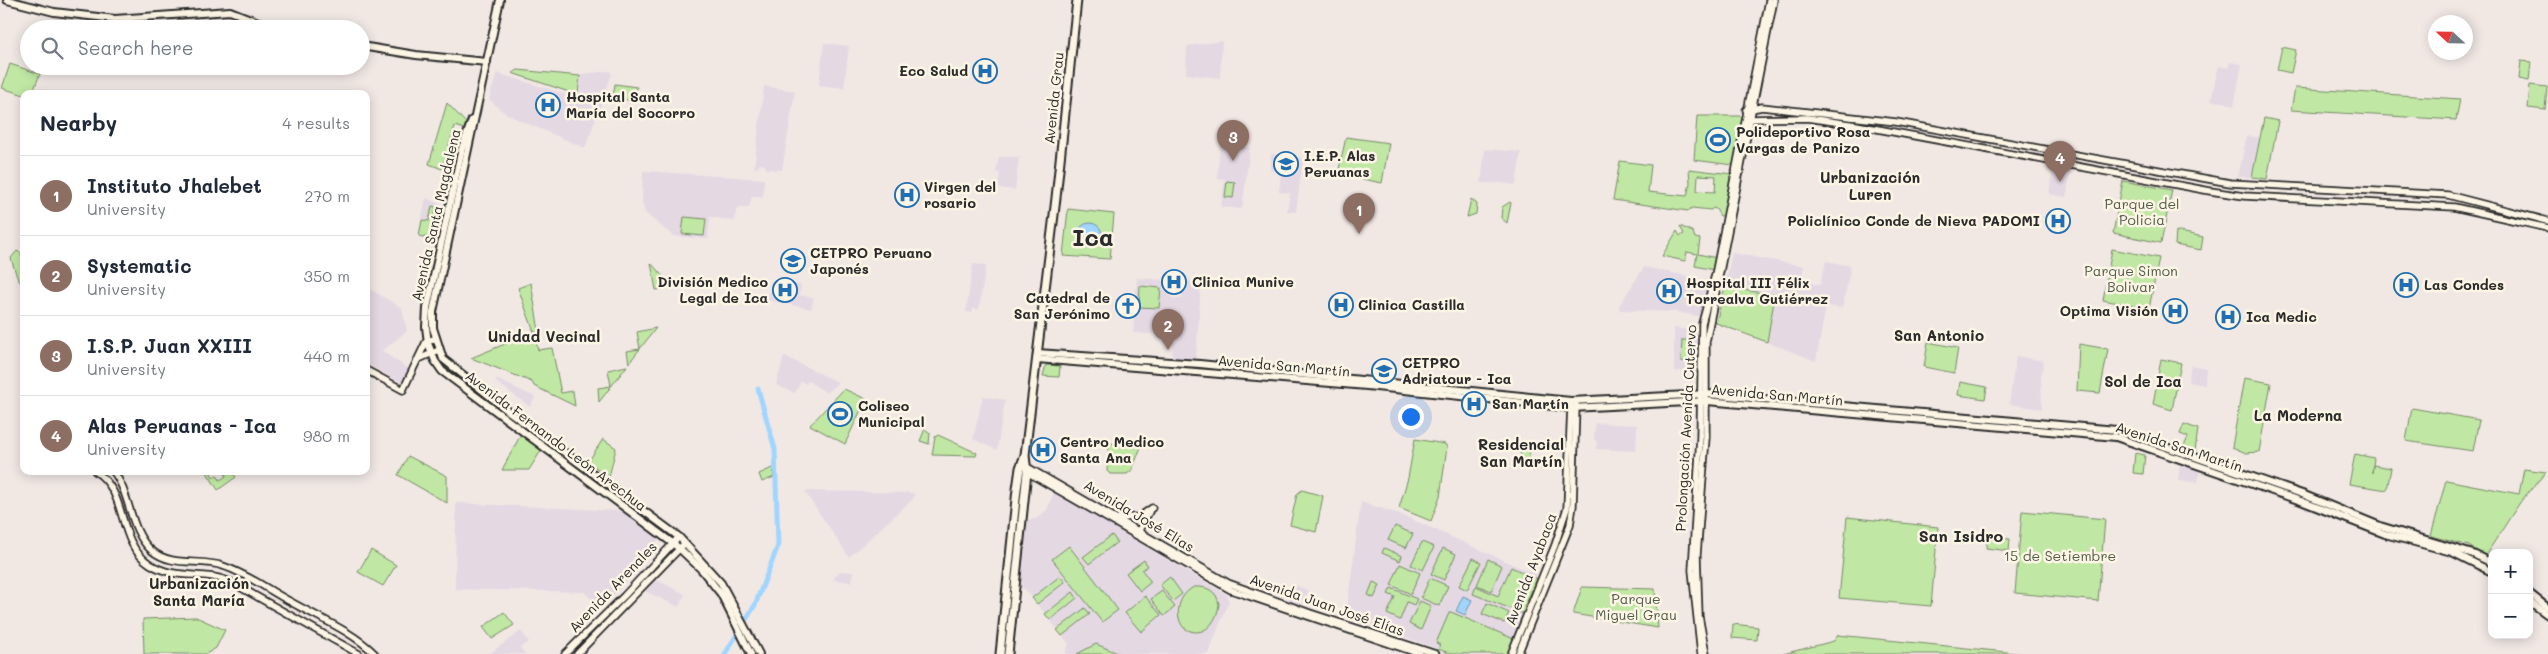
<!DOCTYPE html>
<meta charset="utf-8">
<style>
body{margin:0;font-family:Mali,sans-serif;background:#f2f2f3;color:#1f2937}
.controls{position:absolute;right:15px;bottom:15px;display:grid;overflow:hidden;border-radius:10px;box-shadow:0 2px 12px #0003}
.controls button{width:45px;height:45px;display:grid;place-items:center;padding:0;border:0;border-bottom:1px solid #e0e1e3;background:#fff;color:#1f2937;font:25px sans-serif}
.compass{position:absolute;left:2428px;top:15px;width:45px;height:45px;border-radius:50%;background:#fff;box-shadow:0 2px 12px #0003;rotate:292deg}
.you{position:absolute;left:1410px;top:416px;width:18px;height:18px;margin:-12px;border:4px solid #fff;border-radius:50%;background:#1a73e8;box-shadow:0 0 0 8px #1a73e833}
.badge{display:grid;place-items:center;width:32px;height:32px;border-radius:50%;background:#7c3aed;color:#fff;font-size:16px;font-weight:700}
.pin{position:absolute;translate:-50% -41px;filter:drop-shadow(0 1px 2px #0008)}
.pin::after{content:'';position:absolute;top:26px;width:18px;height:15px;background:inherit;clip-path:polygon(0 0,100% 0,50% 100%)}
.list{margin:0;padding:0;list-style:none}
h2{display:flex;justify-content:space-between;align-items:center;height:65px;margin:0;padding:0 20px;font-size:21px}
h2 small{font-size:16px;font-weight:400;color:#747a83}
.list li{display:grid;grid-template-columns:32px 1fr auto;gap:15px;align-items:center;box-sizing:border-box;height:80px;padding:0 20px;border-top:1px solid #e0e1e3}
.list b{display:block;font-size:19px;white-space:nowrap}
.list p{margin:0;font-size:16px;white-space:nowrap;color:#747a83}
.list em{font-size:16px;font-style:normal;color:#747a83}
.icon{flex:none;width:28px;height:28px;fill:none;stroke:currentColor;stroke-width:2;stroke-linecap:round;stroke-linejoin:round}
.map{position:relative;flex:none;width:2548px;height:654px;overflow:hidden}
.search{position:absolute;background:#fff;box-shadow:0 2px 12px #0003;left:20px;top:20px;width:350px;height:55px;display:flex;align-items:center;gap:12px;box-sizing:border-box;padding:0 18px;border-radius:28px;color:#747a83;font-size:19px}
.panel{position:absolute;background:#fff;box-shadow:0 2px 12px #0003;left:20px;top:90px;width:350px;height:385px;border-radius:10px}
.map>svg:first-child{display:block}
.built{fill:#e4d8e3}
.green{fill:#c0e7a3;stroke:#768967;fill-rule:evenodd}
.water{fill:#a0d5ff;stroke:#7191aa}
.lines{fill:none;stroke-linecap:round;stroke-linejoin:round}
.canal{stroke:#a0d5ff;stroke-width:5}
.tertiary-casing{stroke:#2b2b2b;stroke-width:9}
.secondary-casing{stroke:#2b2b2b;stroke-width:10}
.primary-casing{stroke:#2b2b2b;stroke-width:11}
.tertiary{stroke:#fcf5e5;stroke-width:5.5}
.secondary{stroke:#fcf5e5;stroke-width:6}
.primary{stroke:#fcf5e5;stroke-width:7}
.labels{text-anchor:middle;stroke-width:5;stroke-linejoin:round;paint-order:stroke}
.poi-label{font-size:14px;font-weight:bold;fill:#2b2b2b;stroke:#fcf5e5;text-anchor:start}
.street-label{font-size:14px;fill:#2b2b2b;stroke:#fcf5e5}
.park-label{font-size:14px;fill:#505a49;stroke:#fcf5e5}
.neighbourhood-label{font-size:15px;font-weight:bold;fill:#2b2b2b;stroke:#fcf5e5}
.quarter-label{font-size:16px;font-weight:bold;fill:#2b2b2b;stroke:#fcf5e5}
.town-label{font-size:24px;font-weight:bold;fill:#2b2b2b;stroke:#fcf5e5}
</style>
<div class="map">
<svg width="2548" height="654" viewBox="0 0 2548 654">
<rect width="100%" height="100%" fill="#f1e8e4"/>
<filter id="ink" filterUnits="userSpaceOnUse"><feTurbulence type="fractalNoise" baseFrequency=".02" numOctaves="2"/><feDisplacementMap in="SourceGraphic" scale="10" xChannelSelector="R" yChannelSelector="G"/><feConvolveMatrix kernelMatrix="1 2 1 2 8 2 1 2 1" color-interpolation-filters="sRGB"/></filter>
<g filter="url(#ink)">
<g class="built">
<polygon points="1222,41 1220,78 1186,74 1187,46"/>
<polygon points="824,43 849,46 844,88 819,85"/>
<polygon points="2230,62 2242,64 2234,106 2224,102 2211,101 2218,66 2228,68"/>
<polygon points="610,71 612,74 585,148 519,120 502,111 489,99 497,73 580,99 581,74"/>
<polygon points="764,86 795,91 782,170 767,169 764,165 760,164 757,168 754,168"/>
<polygon points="2247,135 2260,138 2252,177 2238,177"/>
<polygon points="1220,146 1250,147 1242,209 1221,207 1225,179 1217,178"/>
<polygon points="1485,149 1521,152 1516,185 1502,183 1481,183"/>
<polygon points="1271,154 1303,158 1296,212 1287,211 1290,193 1279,192 1281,172 1270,170"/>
<polygon points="999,157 1019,157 1015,190 998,188 1000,173 996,172"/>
<polygon points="2053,168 2071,171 2066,197 2049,194"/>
<polygon points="643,171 764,179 763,197 752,196 749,207 740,207 736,210 735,221 710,217 708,239 673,236 645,213 642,201"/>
<polygon points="426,198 444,206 436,246 418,236"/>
<polygon points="1936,216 1955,219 1953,229 1935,225"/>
<polygon points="790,253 800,253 797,270 786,268"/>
<polygon points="1732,253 1804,266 1801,281 1820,285 1826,261 1851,266 1842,308 1826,306 1816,361 1767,342 1775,295 1725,287"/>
<polygon points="973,264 986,265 979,309 973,309 972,313 966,312"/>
<polygon points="1644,267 1711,281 1703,317 1676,312 1620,310 1619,306"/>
<polygon points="1137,278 1164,280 1164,285 1172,286 1171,298 1180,299 1182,299 1183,281 1201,282 1196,359 1172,357 1173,344 1164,343 1164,335 1133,333"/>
<polygon points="771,281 801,285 799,295 814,298 811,309 767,300"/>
<polygon points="366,287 402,308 407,331 382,351 410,370 402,383 366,364"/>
<polygon points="1674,328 1700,331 1700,372 1674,371"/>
<polygon points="784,356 825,376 838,382 827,393 808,381 806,384 801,381 795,393 776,385"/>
<polygon points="2016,356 2044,361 2041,376 2042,409 2009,404"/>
<polygon points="2191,365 2206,368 2205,385 2188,382"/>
<polygon points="496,379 535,397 530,407 495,381"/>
<polygon points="983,396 1005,400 997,450 973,439"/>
<polygon points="1595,423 1637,425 1636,451 1596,449 1597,441 1594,440"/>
<polygon points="2180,463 2200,470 2198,482 2178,481"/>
<polygon points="808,491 809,491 914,493 913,499 849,557 805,492"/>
<polygon points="1054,492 1227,595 1229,601 1208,654 1065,654 1069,644 1025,589 1021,588 1027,520 1036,519 1047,510"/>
<polygon points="1361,502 1402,515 1539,576 1540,578 1507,654 1452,654 1346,616"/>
<polygon points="456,503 621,511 663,535 659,536 654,549 643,563 602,608 584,592 455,589"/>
<polygon points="840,571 853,572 851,582 833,580"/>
<polygon points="655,579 685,594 679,607 645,591"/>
<polygon points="1295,585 1309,591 1300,605 1288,601"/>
<polygon points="521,631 529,642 520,648 525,654 489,654"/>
</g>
<g class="green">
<polygon points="2282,47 2296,50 2291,73 2277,70"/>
<polygon points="2521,61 2531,62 2529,81 2519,79"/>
<polygon points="10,64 40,74 32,94 24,95 2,88"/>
<polygon points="518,70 580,76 578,95 512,73"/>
<polygon points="615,84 637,87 635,101 613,98"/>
<polygon points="2530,85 2547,87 2545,110 2528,108"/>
<polygon points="2295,88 2460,99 2456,120 2291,110"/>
<polygon points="447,103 466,123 464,129 455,126 442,169 429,164"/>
<polygon points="1697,116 1741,116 1744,120 1736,163 1733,165 1694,160"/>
<polygon points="2264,118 2278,121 2267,179 2252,177"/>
<polygon points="1346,137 1389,143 1382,183 1338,174"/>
<path d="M1620,161L1651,165L1648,192L1687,196L1690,183L1689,169L1732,174L1724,216H1720L1716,209L1713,208L1711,210L1692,208L1688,211L1613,200ZM1698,175L1716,176L1715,192L1697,191Z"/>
<polygon points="1227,181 1235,182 1233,198 1225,197"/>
<polygon points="2123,181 2172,190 2161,243 2113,233"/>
<polygon points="1471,199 1477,204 1476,214 1467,217"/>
<polygon points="1510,202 1511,203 1507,223 1501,218 1502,207"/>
<polygon points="432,206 436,207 430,238 419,236 422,220 429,221"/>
<polygon points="1068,209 1114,214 1110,259 1063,256"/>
<polygon points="684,217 706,219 704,236 682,234"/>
<polygon points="1680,226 1693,232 1695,238 1700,239 1698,254 1717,258 1714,270 1695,266 1697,254 1687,252 1685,261 1662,256 1677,231 1680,236 1684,234"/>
<polygon points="2176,231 2203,237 2201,250 2175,245"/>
<polygon points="2112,249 2159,258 2149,309 2103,300"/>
<polygon points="17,251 24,255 24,288 17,277 11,258"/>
<polygon points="651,263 672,287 656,290"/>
<polygon points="531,283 539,331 534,332 538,350 552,348 561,393 573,391 575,406 534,386 532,382 471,358 534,332 518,288"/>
<polygon points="1140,286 1161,288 1159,308 1139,307"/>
<polygon points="1725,287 1775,295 1767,342 1716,323"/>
<polygon points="656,328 629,363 627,351 640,349 637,332"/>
<polygon points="1682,340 1692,340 1691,362 1681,361"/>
<polygon points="1928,342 1958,348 1954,373 1924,367"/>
<polygon points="2079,344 2108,349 2100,393 2077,391"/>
<polygon points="2161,359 2181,363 2172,410 2153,404"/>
<polygon points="1046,365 1060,366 1059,377 1043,376"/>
<polygon points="627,366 599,402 598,388 611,386 608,370"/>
<polygon points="2244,378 2271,383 2259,452 2246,453 2232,447"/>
<polygon points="1960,382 1987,387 1985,399 1958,395"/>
<polygon points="844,389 866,399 845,444 810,425"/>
<polygon points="2412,408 2479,420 2473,451 2406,441"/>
<polygon points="2184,424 2198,429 2195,451 2192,452 2183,449 2188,437 2180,434"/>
<polygon points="925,429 930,433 929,444 920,441"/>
<polygon points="521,434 542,449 529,470 502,470"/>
<polygon points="938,435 977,453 976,456 932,455 935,437"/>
<polygon points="603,439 616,448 609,477 588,462"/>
<polygon points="1415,439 1445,444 1447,447 1440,497 1431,521 1399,508 1408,478"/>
<polygon points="1109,443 1138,445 1141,447 1132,470 1127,474 1110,474 1107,471"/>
<polygon points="1522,444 1530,446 1529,459 1520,459"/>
<polygon points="2135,453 2145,455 2143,474 2133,473"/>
<polygon points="2355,454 2374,458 2372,473 2373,465 2391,468 2387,490 2349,484"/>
<polygon points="408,456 447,476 447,503 398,475"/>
<polygon points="772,468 774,477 762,482 759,474"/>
<polygon points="2524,469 2546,472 2521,501 2485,556 2469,546 2431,536 2446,480 2519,494"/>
<polygon points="206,471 210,471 213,477 217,475 220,480 226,476 224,471 231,471 236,477 218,490"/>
<polygon points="1302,490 1323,496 1316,532 1290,525 1297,494"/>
<polygon points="2022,511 2105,519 2098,601 2015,593"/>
<polygon points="1847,517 1938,527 1931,606 1839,598"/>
<polygon points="1395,526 1413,534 1406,548 1388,540"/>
<polygon points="1112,535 1117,542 1089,564 1083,557"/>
<polygon points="1988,537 2010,539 2009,551 1986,548"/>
<polygon points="1422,542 1434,547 1423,570 1411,565"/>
<polygon points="1069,546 1118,610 1102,622 1052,559"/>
<polygon points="1384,548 1402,556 1400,561 1382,553"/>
<polygon points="1443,548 1456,554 1444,580 1431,574"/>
<polygon points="371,550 396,565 383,586 358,572"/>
<polygon points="1473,558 1481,562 1467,590 1459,586"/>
<polygon points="1488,559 1502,566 1491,591 1477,585"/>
<polygon points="1144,560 1148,566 1142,570 1151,582 1140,591 1126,573"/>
<polygon points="1400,564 1420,573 1411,594 1391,585"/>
<polygon points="1511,567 1537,579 1524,608 1527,609 1524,614 1473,594 1476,586 1498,596"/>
<polygon points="1060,576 1065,582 1037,604 1032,598"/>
<polygon points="1170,577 1182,594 1173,601 1160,585"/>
<polygon points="1430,578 1448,586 1439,606 1421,598"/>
<polygon points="1373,582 1380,585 1374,598 1368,595"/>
<path d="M1194,587C1207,586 1217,591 1219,604C1217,623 1203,640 1184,628C1173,615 1179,594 1194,587Z"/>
<polygon points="1582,587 1655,589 1658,628 1573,614"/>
<polygon points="1391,588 1417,599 1414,605 1407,602 1400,620 1387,614 1395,597 1388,594"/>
<polygon points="1162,591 1175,607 1164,616 1151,599"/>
<polygon points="1073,592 1077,598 1050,620 1045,614"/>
<polygon points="1145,596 1161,615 1141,632 1125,613"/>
<polygon points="1420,601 1431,606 1421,630 1409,624"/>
<polygon points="1487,603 1509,613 1504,623 1482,614"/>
<polygon points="1085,608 1090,614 1062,636 1057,630"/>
<polygon points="504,612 514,625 492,639 483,627"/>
<polygon points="1451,612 1514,639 1507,654 1452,654 1438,649 1440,645 1436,643 1449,613"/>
<polygon points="196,617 225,630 216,648 206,654 144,654 143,619"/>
<polygon points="1733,624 1758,627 1757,640 1732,638"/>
<polygon points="1838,635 2026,654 1783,654 1834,641"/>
<polygon points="1096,644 1120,654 1077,654"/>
</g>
<g class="water">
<circle cx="1090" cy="235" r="12"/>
<polygon points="1463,596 1472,600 1465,615 1456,611"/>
</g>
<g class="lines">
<polyline class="canal" points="725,654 755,605 778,546 775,449 758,389"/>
<defs>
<g id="tertiary">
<polyline points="1746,110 1762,107 1896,122 2230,183 2448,195 2548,221"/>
<polyline points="1750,119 1807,118 1856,125 2210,191 2244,196 2454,207 2548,228"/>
<polyline points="419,359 439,350"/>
<polyline points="366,370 403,390 426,342 436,338"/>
<polyline points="1027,467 1228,583 1310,613 1436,654"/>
<path d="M95,471C130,494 115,541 150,564C177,581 203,570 231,582L359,654"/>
<path d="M113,471C131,494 129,530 151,550C172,568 199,558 223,566C248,574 268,590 291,602C319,618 352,631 375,654"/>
<polyline points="1027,472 1231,590 1420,654"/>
<polyline points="1119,518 1139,517 1152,508"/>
<polyline points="1138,532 1149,512"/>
<polyline points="565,654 624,596 679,537"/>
<polyline points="577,654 682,546"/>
<polyline points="1511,654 1555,545 1567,508 1571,405"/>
<polyline points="1518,654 1570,525 1573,506 1576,405"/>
<polyline points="1701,654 1692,570 1700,438 1702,323 1715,275 1769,0"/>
<polyline points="1706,654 1699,616 1697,555 1706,438 1706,342 1774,0"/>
</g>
<g id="secondary">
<polyline points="7,0 54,12 115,19 230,11 276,29"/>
<polyline points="500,0 433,312 433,328 443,359 507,410 679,537 721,583 759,654"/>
<polyline points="361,46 416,55 487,62"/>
<polyline points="472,120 462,148 427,308 426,327 428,343 435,361 442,371 679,548 701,569 721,594 751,654"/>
<polyline points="1037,353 1200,364 1571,401 1707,394 2117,430 2302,494 2380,526 2473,554 2492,563"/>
<polyline points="1037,359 1367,386 1571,408 1707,401 2116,437 2301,501 2385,534 2452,552 2492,572"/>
<polyline points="2529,593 2548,608"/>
<polyline points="2529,601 2548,615"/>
</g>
<g id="primary">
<polyline points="1000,654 1017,489 1020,468 1025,455 1056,198 1077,0"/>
<polyline points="1008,654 1027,472 1025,456"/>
</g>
</defs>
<use href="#tertiary" class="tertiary-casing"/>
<use href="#secondary" class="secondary-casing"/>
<use href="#primary" class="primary-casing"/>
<use href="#tertiary" class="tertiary"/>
<use href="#secondary" class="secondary"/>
<use href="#primary" class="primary"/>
</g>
</g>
<defs>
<symbol id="hospital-ring" viewBox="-11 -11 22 22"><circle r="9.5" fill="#fcf5e5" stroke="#1f6fb2" stroke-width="1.5"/><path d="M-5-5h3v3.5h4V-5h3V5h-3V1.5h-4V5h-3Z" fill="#1f6fb2"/></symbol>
<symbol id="stadium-ring" viewBox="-11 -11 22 22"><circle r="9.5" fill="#fcf5e5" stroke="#1f6fb2" stroke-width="1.5"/><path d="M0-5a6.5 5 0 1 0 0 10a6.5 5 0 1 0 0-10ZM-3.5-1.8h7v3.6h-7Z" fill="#1f6fb2"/></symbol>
<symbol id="university-ring" viewBox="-11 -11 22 22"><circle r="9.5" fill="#fcf5e5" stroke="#1f6fb2" stroke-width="1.5"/><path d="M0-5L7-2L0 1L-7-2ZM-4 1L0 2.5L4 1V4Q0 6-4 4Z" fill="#1f6fb2"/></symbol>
<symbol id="church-ring" viewBox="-11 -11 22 22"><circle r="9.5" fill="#fcf5e5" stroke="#1f6fb2" stroke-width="1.5"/><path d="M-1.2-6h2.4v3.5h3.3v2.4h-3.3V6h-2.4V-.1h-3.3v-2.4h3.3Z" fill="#1f6fb2"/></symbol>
</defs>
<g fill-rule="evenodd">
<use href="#hospital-ring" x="971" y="57" width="28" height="28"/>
<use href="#hospital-ring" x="534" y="91" width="28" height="28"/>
<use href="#stadium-ring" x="1704" y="126" width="28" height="28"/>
<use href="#university-ring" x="1272" y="150" width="28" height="28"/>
<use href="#hospital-ring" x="893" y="181" width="28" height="28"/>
<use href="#hospital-ring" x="2044" y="207" width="28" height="28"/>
<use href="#university-ring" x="779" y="247" width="28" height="28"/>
<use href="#hospital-ring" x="1160" y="268" width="28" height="28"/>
<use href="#hospital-ring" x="2392" y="271" width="28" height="28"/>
<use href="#hospital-ring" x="771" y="276" width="28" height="28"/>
<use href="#hospital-ring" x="1655" y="277" width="28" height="28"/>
<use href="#hospital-ring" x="1327" y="291" width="28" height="28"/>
<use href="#church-ring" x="1114" y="292" width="28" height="28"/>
<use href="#hospital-ring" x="2161" y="297" width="28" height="28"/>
<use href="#hospital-ring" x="2214" y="303" width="28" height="28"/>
<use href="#university-ring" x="1370" y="357" width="28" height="28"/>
<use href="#hospital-ring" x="1460" y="390" width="28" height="28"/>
<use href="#stadium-ring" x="826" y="400" width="28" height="28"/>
<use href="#hospital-ring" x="1029" y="436" width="28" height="28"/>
</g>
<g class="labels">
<g class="poi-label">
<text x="968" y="76" text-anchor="end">Eco Salud</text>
<text x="566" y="102">Hospital Santa<tspan x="566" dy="16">María del Socorro</tspan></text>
<text x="1736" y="137">Polideportivo Rosa<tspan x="1736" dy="16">Vargas de Panizo</tspan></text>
<text x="1304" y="161">I.E.P. Alas<tspan x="1304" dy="16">Peruanas</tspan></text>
<text x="924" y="192">Virgen del<tspan x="924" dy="16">rosario</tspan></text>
<text x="2040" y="226" text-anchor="end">Policlínico Conde de Nieva PADOMI</text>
<text x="810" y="258">CETPRO Peruano<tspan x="810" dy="16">Japonés</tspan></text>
<text x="768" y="287" text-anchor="end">División Medico<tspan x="768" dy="16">Legal de Ica</tspan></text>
<text x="1192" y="287">Clinica Munive</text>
<text x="1686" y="288">Hospital III Félix<tspan x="1686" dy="16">Torrealva Gutiérrez</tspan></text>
<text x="2424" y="290">Las Condes</text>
<text x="1110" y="303" text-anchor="end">Catedral de<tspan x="1110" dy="16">San Jerónimo</tspan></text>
<text x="1358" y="310">Clinica Castilla</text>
<text x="2158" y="316" text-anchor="end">Optima Visión</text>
<text x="2246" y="322">Ica Medic</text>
<text x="1402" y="368">CETPRO<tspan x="1402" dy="16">Adriatour - Ica</tspan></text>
<text x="1492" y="409">San Martín</text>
<text x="858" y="411">Coliseo<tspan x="858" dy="16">Municipal</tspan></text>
<text x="1060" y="447">Centro Medico<tspan x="1060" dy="16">Santa Ana</tspan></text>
</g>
<g class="street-label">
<text transform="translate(1054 98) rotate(-84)" y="5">Avenida Grau</text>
<text transform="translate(436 215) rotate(-77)" y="5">Avenida Santa Magdalena</text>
<text transform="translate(1284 366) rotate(5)" y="5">Avenida San Martín</text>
<text transform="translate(1777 395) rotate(5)" y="5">Avenida San Martín</text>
<text transform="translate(1686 428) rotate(-87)" y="5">Prolongación Avenida Cutervo</text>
<text transform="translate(556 441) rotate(37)" y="5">Avenida Fernando León Arechua</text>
<text transform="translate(2179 447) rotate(18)" y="5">Avenida San Martín</text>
<text transform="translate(1139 516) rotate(31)" y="5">Avenida José Elías</text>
<text transform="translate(1531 569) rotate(-69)" y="5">Avenida Ayabaca</text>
<text transform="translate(613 587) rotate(-46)" y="5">Avenida Arenales</text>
<text transform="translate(1327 605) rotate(19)" y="5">Avenida Juan José Elías</text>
</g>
<g class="park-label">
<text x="2142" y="209">Parque del<tspan x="2142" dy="16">Policia</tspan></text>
<text x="2131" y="276">Parque Simon<tspan x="2131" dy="16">Bolivar</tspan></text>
<text x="2060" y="561">15 de Setiembre</text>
<text x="1636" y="604">Parque<tspan x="1636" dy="16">Miguel Grau</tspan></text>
</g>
<g class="neighbourhood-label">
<text x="1870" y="183">Urbanización<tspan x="1870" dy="17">Luren</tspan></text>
<text x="1939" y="341">San Antonio</text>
<text x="544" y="342">Unidad Vecinal</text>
<text x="2143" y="387">Sol de Ica</text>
<text x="2298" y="421">La Moderna</text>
<text x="1521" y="450">Residencial<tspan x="1521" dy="17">San Martín</tspan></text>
<text x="199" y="589">Urbanización<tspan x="199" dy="17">Santa María</tspan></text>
</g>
<g class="quarter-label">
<text x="1961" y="542">San Isidro</text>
</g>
<g class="town-label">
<text x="1093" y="246">Ica</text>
</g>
</g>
</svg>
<div class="controls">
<button>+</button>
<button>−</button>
</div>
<svg class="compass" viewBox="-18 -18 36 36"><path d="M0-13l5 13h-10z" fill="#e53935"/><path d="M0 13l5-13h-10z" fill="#747a83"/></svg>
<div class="you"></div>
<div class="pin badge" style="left:1359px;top:234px;background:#8d6e63">1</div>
<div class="pin badge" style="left:1168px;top:350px;background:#8d6e63">2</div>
<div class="pin badge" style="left:1233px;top:161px;background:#8d6e63">3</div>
<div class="pin badge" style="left:2060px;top:182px;background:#8d6e63">4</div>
<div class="search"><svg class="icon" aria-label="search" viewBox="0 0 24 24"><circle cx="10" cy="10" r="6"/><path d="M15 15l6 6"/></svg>Search here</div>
<section class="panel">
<h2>Nearby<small>4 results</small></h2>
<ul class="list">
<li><span class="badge" style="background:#8d6e63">1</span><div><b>Instituto Jhalebet</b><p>University</p></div><em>270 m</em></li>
<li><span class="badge" style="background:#8d6e63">2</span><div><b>Systematic</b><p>University</p></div><em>350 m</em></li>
<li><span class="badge" style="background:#8d6e63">3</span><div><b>I.S.P. Juan XXIII</b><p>University</p></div><em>440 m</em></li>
<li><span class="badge" style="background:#8d6e63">4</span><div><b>Alas Peruanas - Ica</b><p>University</p></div><em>980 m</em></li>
</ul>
</section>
</div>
